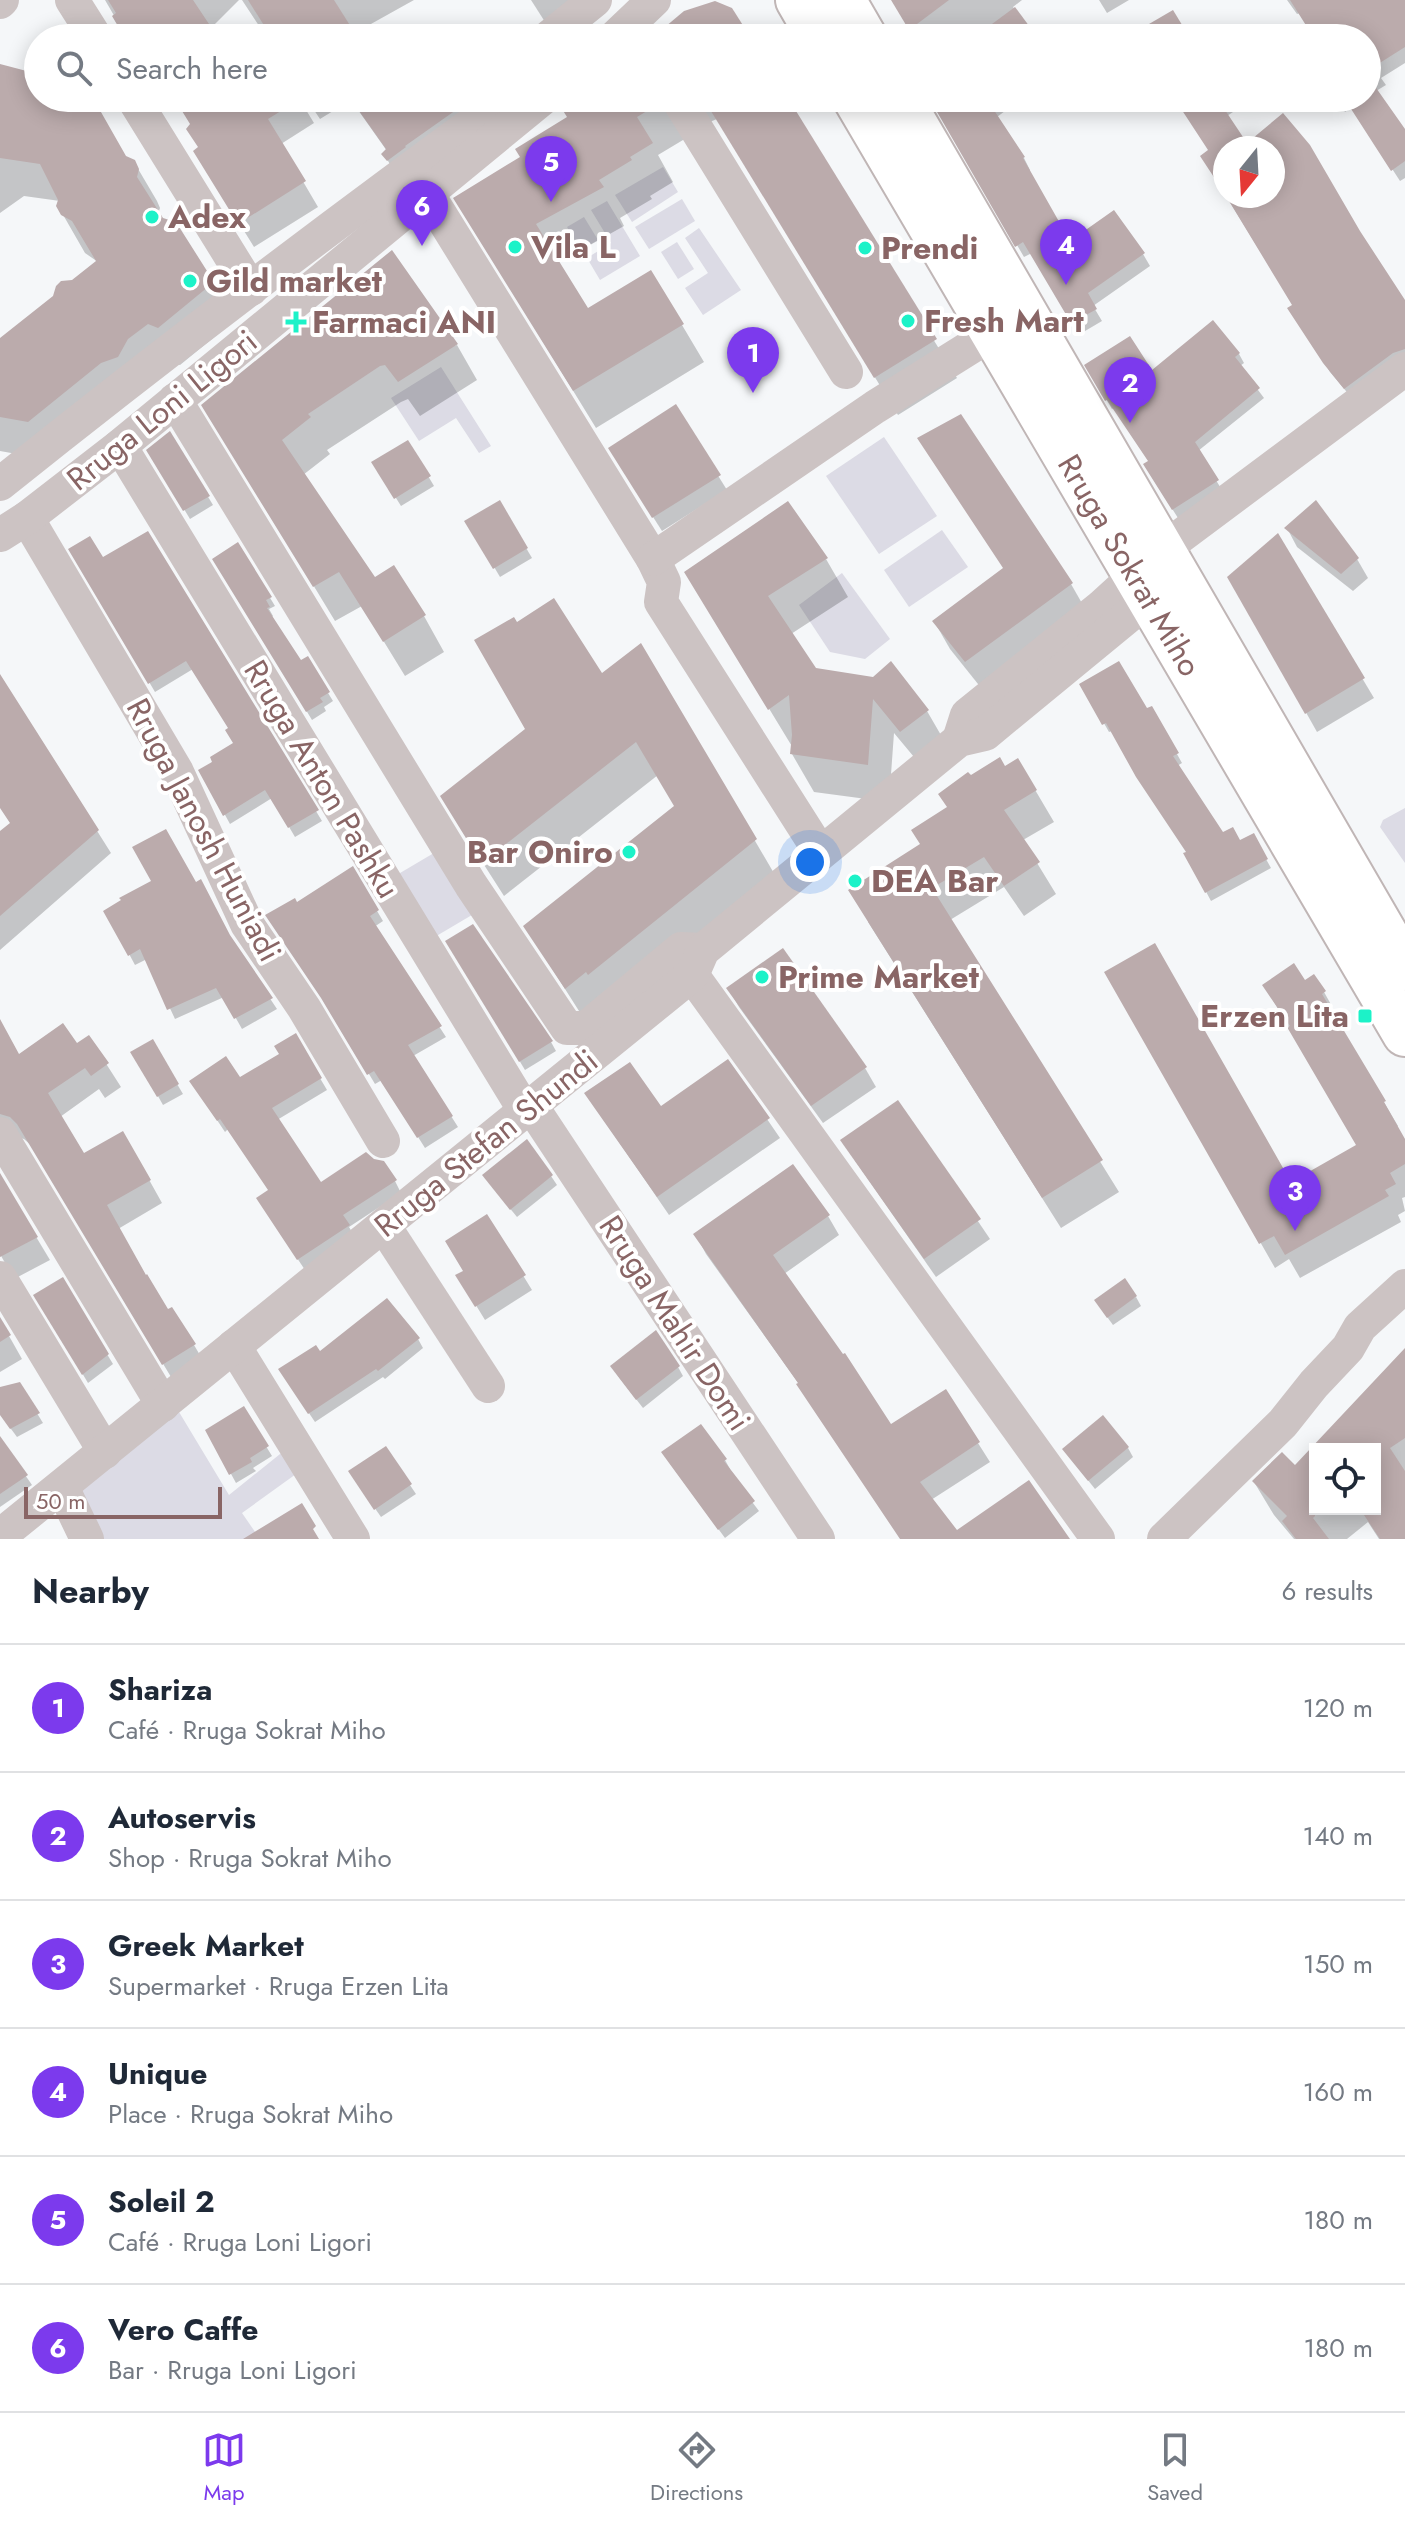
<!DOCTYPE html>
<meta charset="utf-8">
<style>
body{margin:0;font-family:Jost,sans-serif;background:#f6f6f7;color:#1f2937}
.controls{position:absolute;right:24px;bottom:24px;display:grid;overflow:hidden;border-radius:0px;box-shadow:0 4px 20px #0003}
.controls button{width:72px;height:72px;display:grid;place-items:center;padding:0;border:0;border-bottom:2px solid #e0e1e3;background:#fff;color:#1f2937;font:40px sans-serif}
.compass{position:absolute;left:1213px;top:136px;width:72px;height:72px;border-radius:50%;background:#fff;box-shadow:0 4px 20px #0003;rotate:198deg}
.scale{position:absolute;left:24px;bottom:20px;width:198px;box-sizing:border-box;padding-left:8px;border:4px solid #896565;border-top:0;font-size:22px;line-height:28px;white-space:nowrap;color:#896565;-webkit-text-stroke:6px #fff;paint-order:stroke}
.you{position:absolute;left:810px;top:862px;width:28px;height:28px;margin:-20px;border:6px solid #fff;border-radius:50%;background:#1a73e8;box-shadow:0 0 0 12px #1a73e833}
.badge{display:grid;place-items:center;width:52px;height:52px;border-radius:50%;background:#7c3aed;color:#fff;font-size:26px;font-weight:700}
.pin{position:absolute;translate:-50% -66px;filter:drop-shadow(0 2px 4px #0008)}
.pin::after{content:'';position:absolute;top:42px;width:28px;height:24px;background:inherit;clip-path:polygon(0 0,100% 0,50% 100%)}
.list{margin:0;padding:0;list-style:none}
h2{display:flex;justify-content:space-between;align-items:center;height:104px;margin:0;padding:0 32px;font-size:34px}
h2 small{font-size:26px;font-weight:400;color:#747a83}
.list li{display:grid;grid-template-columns:52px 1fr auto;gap:24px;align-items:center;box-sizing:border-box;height:128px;padding:0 32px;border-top:2px solid #e0e1e3}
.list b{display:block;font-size:30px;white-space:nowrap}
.list p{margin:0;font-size:26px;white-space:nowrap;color:#747a83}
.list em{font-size:26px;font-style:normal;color:#747a83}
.icon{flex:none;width:44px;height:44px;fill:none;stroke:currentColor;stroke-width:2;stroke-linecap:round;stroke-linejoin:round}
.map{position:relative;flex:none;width:1405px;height:1539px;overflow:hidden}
.search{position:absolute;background:#fff;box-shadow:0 4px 20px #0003;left:24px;right:24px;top:24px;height:88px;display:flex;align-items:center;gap:20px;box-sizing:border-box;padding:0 28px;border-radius:44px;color:#747a83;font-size:30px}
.sheet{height:872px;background:#fff}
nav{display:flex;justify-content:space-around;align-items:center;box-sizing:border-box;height:112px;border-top:2px solid #e0e1e3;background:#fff;font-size:22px;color:#747a83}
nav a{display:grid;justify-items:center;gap:4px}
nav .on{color:#7c3aed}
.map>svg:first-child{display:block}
.green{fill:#dcdbe5}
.shadow{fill:#0003;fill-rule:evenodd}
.building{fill:#bbabac}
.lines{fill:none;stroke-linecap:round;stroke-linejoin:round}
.major-casing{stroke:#c0b6b6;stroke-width:48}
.minor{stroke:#ccc3c3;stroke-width:34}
.major{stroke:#fff;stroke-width:44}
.poi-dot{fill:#1cf2c8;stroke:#fff;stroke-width:3}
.labels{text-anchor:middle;stroke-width:8;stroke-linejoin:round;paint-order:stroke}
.poi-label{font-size:32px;font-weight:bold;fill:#896565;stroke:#fff;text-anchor:start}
.street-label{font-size:32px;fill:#896565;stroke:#fff}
</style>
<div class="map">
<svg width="1405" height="1539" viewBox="0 0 1405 1539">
<rect width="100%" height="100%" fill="#f5f7f9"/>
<g class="green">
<polygon points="663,167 678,192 632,222 615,195"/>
<polygon points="682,199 695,221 649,249 635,227"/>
<polygon points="607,201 640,256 600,280 587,258 611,243 591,210"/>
<polygon points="584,217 598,240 581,250 567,227"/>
<polygon points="699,228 741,290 703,315 685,288 708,273 685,238"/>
<polygon points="677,242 694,269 678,279 661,252"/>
<polygon points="441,367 491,446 479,453 456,418 419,441 391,398"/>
<polygon points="884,437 937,516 879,554 826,476"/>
<polygon points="942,530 968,567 909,607 884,570"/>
<polygon points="842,573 890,639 865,659 830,652 799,605"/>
<polygon points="1405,808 1405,863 1380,827 1383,820"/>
<polygon points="439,850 477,912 433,938 395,876"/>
<polygon points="173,1402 229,1495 290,1446 303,1469 242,1513 260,1539 92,1539 73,1491"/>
</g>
<g class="shadow">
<polygon points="105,0 239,0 210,29 215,38 127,38"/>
<polygon points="242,0 414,0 353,34 355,38 267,38"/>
<polygon points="531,0 597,0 554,36"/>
<polygon points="893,0 1022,0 1013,7 1035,38 915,38"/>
<polygon points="1099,0 1129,0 1107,13"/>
<polygon points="1287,0 1392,0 1405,13 1405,63 1381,78 1386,85 1376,91 1405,132 1405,178 1400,181 1352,107 1345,112 1337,98 1367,98 1367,38 1311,38 1315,36 1300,13 1297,14"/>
<polygon points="0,67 38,75 38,98 89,98 124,158 134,162 157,201 160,208 158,214 212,283 234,321 180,365 170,362 50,460 0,451 0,338 1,339 98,262 85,253 58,206 60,201 24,196 0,213"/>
<polygon points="175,98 300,100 314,123 281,144 318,207 254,247 210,176 192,125"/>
<polygon points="306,98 467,98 483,125 398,178 384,154 387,151 351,100 320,119"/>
<polygon points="583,98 785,98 957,378 898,415 717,119 685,132 683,140 658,155 673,182 650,196 652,199 620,218 624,226 558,263 588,311 682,325 704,362 596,428 478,236 523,157 569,118"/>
<polygon points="931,98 997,98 1005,111 997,117 1024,158 1030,170 1029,171 1070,244 1143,254 1150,266 1093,306 1102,321 1080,334 1032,253 1024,257"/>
<polygon points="1176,98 1228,98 1236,110 1227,116 1246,146 1283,116 1405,303 1405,360 1351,397 1330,372 1294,306 1226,196 1273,196 1273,148 1225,148 1225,194 1210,151"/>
<polygon points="1213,323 1239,354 1244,363 1240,366 1264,398 1198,451 1222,490 1178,518 1150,474 1150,462 1114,408 1112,409 1086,365 1151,372"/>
<polygon points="457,345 477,380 420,416 408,399 401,402 327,450 330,454 303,475 374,580 424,616 444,652 405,676 362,606 335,621 204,405"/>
<polygon points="675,407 727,490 662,531 618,462"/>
<polygon points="170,434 213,505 190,519 149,451"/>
<polygon points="408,442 434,486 401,506 374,463"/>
<polygon points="499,502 532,558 500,577 467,521"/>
<polygon points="1287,528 1357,559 1368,578 1353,591 1297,547"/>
<polygon points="147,533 322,821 295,837 272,798 230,824 201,771 235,744 231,729 193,669 155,692 71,550 102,560"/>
<polygon points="1277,536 1374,698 1317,732 1230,577"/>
<polygon points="238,545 275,606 269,609 273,616 271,618 301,663 307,659 333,701 324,707 326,711 312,720 215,560"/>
<polygon points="826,559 848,597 791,634 814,670 873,679 891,663 927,711 949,749 924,769 894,733 889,802 814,792 792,754 793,748 709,610"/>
<polygon points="1071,584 1087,612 982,689 950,649 934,621"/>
<polygon points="641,646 775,875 586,1022 525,926 676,807 658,775 504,896 463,832 602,675"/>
<polygon points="0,677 111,853 0,950 0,834 11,824 0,806"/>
<polygon points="1082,685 1146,711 1151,708 1182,763 1177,766 1222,835 1240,843 1253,836 1271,868 1211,901 1186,854 1188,853 1112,731 1109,732"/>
<polygon points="1018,761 1054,822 1023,840 1056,894 1024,916 1004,887 950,920 1119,1192 1061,1228 868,922 970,777 1005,769"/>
<polygon points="352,869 383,921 374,927 446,1037 413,1056 458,1127 425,1148 382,1080 375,1084 330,1009"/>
<polygon points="106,911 231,940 277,1009 242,1029 224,997 175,1019 147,959 135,965"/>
<polygon points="448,942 551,1042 556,1051 525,1070"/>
<polygon points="1107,973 1290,1185 1359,1146 1264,985 1305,983 1324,992 1338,1017 1335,1019 1398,1126 1396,1128 1405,1143 1405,1197 1402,1198 1405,1211 1398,1215 1401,1222 1300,1278 1289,1259 1275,1268"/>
<polygon points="728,988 865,1068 876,1087 823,1123 739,1007"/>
<polygon points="0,1022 19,1056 77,1046 89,1037 121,1087 105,1098 99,1089 60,1117 83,1156 123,1133 162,1203 118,1229 167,1312 194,1345 207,1367 177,1387 33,1147 24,1139 13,1136 0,1142"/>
<polygon points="295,1036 327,1090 277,1120 320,1184 395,1181 401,1193 349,1227 355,1237 305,1270 265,1210 270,1191 228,1129 225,1132 199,1093 240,1080 281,1055"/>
<polygon points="152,1042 183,1094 163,1105 133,1052"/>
<polygon points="728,1062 780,1138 669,1215 586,1094 660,1109"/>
<polygon points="898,1103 990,1239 936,1277 854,1159"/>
<polygon points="551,1176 557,1185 517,1217 490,1184"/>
<polygon points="0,1177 50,1260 14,1279 0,1254"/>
<polygon points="828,1216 839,1235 784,1274 891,1426 945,1391 990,1462 931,1500 956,1533 1067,1539 901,1539 799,1384 706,1254 696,1235"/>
<polygon points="487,1217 532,1290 485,1320 458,1276 465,1272"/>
<polygon points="62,1280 113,1364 88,1383 36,1295"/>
<polygon points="1136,1297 1141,1306 1113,1325 1102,1310"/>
<polygon points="0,1320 22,1359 0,1372"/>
<polygon points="418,1339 423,1348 385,1379 383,1377 315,1422 286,1379 320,1354"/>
<path d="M1405,1350V1539H1379L1368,1522L1347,1539H1294L1274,1515L1254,1482L1295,1468ZM1315,1449H1375V1509H1315Z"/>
<polygon points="678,1367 683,1376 643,1408 618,1376"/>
<polygon points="19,1384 43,1423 17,1437 0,1414 0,1390"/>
<polygon points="243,1409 272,1456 253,1468 256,1471 236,1483 207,1430"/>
<polygon points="5,1446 32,1485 0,1507 0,1449"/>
<polygon points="385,1448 416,1494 381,1517 356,1481"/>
<polygon points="1128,1448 1133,1457 1095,1489 1064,1450"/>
<polygon points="725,1460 730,1469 728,1470 759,1511 725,1538 669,1462"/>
</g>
<g class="building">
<polygon points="108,0 193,0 209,24 207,27 214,38 125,38 112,16 116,13"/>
<polygon points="248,0 334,0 358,38 272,38"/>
<polygon points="891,0 949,0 909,30"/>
<polygon points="1290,0 1405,0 1405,47 1367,71 1367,38 1314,38"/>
<polygon points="715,1 732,8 751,38 652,38 684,11"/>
<polygon points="1015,7 1038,38 973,38"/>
<polygon points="1173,10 1190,38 1125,38"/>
<polygon points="0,64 38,74 38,98 93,98 126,156 135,160 139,169 137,177 163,218 176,222 214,282 158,328 148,324 128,339 118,357 101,363 28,422 0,417 0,338 53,296 56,286 61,281 72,280 96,261 72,221 61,215 56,206 58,200 40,164 0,158"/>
<polygon points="1367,75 1405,129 1405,161 1391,171 1344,98 1367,98"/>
<polygon points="174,98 302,98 268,119 306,181 238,224 193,151 198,147 186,129 190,124"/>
<polygon points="350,98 473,98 405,146 406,147 387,161 381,154 386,149"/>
<polygon points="579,98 662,98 662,102 637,117 653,143 630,157 632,160 599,180 604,187 536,224 588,308 651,270 684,324 573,391 453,198 520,157 515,149 567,117 562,109"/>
<polygon points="703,98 788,98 937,339 874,378"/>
<polygon points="929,98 986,98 1025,157 1023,158 1070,241 1114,210 1145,253 1088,293 1097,309 1071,323 1023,242 1015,247"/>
<polygon points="1174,98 1217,98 1247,143 1283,113 1310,145 1360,231 1405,300 1405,349 1393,353 1344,389 1323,363 1287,308 1292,305 1226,196 1273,196 1273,148 1225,148 1225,194 1200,156 1208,150"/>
<polygon points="392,250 458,344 398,382 385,365 380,366 308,414 311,417 282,440 375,577 394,565 426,615 383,642 339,572 313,587 201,405"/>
<polygon points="1213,320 1240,353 1235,357 1260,388 1195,442 1219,480 1172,510 1143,464 1148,461 1107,400 1105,401 1084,365 1130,336 1152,370"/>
<polygon points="676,404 721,475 652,518 608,448"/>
<polygon points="961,414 1073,583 965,662 932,621 1003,568 917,438"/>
<polygon points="170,431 210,496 183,511 146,450"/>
<polygon points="408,440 431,476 394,499 371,462"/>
<polygon points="500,500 528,548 493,569 464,521"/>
<polygon points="1316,500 1359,558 1341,574 1284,528"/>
<polygon points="788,501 828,558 768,596 816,668 873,677 891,661 929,710 900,732 873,699 868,765 790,754 792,735 789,695 768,710 684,572"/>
<polygon points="148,531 319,810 288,828 265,790 223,816 198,770 212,762 210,757 233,743 225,730 228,728 186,661 148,684 68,549 90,536 103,557"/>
<polygon points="1278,533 1365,678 1305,714 1227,577"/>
<polygon points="238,542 272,597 266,600 270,607 267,608 301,660 308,656 330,692 320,698 323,702 306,712 212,559"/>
<polygon points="554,598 602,673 641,643 757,839 588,975 586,972 565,989 523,926 674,806 636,742 483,862 477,856 440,796 525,729 474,640 514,617 517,622"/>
<polygon points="1119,661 1147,708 1152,706 1179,753 1173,756 1223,832 1233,827 1240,840 1254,833 1268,859 1205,893 1183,853 1186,852 1136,777 1106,723 1102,725 1079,684"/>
<polygon points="0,674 99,830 0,916 0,831 10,823 0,808"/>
<polygon points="1000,757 1005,766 1018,758 1037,790 1004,810 1040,862 1004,886 984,857 932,888 1103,1160 1042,1198 848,890 920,844 911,830 947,807 938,794 968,772 971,775"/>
<polygon points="166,829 196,882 201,879 230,935 273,998 234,1019 216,988 167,1010 140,949 128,956 103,911 121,900 119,898 151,881 132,847"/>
<polygon points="353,866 379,910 370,916 442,1026 408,1045 453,1116 417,1138 374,1071 367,1075 321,998 265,915 295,898 297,902"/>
<polygon points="473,924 553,1041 519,1062 445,941"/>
<polygon points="1155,943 1291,1182 1356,1145 1287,1027 1290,1026 1262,985 1294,963 1305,980 1314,974 1326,991 1322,994 1386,1101 1384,1102 1405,1139 1405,1164 1390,1173 1396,1184 1385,1190 1389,1196 1285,1255 1274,1236 1259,1244 1104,972"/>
<polygon points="783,948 867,1067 811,1106 726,988"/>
<polygon points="0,1019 19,1054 63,1023 77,1043 89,1035 109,1063 91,1076 85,1068 48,1093 84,1153 123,1131 151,1180 107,1205 146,1275 147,1274 168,1309 172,1307 196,1344 162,1365 17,1124 10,1117 0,1114"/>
<polygon points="296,1033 322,1078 272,1108 321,1182 366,1152 374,1159 384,1161 397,1180 343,1215 350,1225 297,1260 256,1198 268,1190 220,1119 217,1121 189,1081 226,1056 240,1077 279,1054 274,1046"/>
<polygon points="153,1039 179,1084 157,1097 130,1052"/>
<polygon points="728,1059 770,1118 657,1197 584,1093 630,1062 661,1106"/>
<polygon points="898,1100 981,1219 924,1259 840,1140"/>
<polygon points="527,1139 553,1175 510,1210 482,1175"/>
<polygon points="793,1164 830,1215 773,1255 843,1354 845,1353 891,1424 946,1389 980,1442 920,1482 957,1530 1029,1480 1070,1539 900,1539 796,1384 798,1383 693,1234"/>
<polygon points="0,1173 38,1237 0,1257"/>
<polygon points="487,1214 526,1275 475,1307 455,1275 463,1271 445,1241"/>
<polygon points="63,1277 109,1354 82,1375 33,1295"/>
<polygon points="1125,1278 1137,1296 1107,1318 1094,1300"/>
<polygon points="387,1298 420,1338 378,1371 376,1369 308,1414 278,1369 316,1345 320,1351"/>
<polygon points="0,1317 11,1335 0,1342"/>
<polygon points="656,1330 680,1366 636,1400 610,1366"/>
<polygon points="1405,1348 1405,1438 1390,1448 1405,1471 1405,1539 1380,1539 1360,1509 1375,1509 1375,1449 1315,1449 1315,1516 1313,1518 1329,1539 1296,1539 1282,1521 1287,1516 1252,1481 1282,1452 1295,1465"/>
<polygon points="20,1382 40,1413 10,1429 0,1415 0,1387"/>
<polygon points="244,1406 269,1446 250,1458 252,1462 229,1475 205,1430"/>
<polygon points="1103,1415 1129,1447 1088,1481 1062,1449"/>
<polygon points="701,1424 727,1459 724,1461 755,1501 718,1530 661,1452"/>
<polygon points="0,1436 28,1475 0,1494"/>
<polygon points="386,1446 412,1484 374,1510 348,1471"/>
<polygon points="302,1503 316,1526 313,1529 319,1539 243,1539"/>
</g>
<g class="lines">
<defs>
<g id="major">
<polyline points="798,0 820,38"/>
<polyline points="843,0 865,38"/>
<path id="s1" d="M855,98L1405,1034"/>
<polyline points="900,98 1405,968"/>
</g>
</defs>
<use href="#major" class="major-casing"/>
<g class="minor">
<polyline points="72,0 96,38"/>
<polyline points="0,2 2,0"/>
<polyline points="548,38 595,0"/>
<polyline points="614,38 654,0"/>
<polyline points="133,98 251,289"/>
<polyline points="681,104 846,372"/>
<polyline points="427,193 653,559 664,582 661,602 820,852"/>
<polyline points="175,400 471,885 567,1028 586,1028 681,949 703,950"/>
<polyline points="120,446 525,1111"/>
<path d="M0,484C166,351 335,223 507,98"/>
<polyline points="27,518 177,772 247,924 304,1008 383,1141"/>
<polyline points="0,535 27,518 120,446 543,98"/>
<polyline points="1162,550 1405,369"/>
<polyline points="653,559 875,407 974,345 994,335"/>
<polyline points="959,740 967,715 1101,607 1135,576"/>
<polyline points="692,975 1098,1539"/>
<polyline points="532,1107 818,1539"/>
<polyline points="0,1134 163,1405"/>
<polyline points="384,1226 488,1386"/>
<polyline points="0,1278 105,1452"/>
<polyline points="234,1346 353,1539"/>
<polyline points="62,1487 87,1539"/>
<polyline points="0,1536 692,975 703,950 959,740 985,734 1149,599"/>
<polyline points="1164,1539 1283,1423 1314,1384 1348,1348 1360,1327 1405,1286"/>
</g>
<use href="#major" class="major"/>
</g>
<g class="poi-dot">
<circle cx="152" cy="217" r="8"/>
<circle cx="515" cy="247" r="8"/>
<circle cx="865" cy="248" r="8"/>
<circle cx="190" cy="281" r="8"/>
<circle cx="908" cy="321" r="8"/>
<path d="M292 310h8v8h8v8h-8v8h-8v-8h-8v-8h8z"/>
<circle cx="629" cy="852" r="8"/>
<circle cx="855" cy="881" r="8"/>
<circle cx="762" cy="977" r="8"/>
<rect x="1357" y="1008" width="16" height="16" rx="4"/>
</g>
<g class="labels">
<g class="poi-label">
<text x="168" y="228">Adex</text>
<text x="531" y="258">Vila L</text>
<text x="881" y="259">Prendi</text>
<text x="206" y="292">Gild market</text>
<text x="924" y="332">Fresh Mart</text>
<text x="312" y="333">Farmaci ANI</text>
<text x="613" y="863" text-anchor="end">Bar Oniro</text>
<text x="871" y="892">DEA Bar</text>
<text x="778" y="988">Prime Market</text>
<text x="1349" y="1027" text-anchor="end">Erzen Lita</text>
</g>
<g class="street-label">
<text transform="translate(162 410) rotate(-39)" y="11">Rruga Loni Ligori</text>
<text dy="11" stroke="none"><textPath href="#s1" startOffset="542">Rruga Sokrat Miho</textPath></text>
<text transform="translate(322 779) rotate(59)" y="11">Rruga Anton Pashku</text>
<text transform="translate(204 830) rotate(62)" y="11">Rruga Janosh Huniadi</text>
<text transform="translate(486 1143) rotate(-39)" y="11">Rruga Stefan Shundi</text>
<text transform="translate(675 1323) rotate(57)" y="11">Rruga Mahir Domi</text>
</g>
</g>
</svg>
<div class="controls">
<button><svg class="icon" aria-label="locate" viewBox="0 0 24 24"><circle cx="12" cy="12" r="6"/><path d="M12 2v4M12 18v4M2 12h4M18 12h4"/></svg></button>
</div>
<svg class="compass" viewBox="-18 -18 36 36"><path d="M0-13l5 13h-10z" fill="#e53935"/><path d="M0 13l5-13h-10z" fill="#747a83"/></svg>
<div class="scale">50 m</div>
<div class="you"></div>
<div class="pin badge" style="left:753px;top:393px">1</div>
<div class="pin badge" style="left:1130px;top:423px">2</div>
<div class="pin badge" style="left:1295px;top:1231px">3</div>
<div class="pin badge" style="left:1066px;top:285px">4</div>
<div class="pin badge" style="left:551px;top:202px">5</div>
<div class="pin badge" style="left:422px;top:246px">6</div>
<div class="search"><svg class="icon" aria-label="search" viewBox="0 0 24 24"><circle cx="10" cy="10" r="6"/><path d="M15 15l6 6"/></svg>Search here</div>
</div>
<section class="sheet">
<h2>Nearby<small>6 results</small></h2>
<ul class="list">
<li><span class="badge">1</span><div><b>Shariza</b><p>Café · Rruga Sokrat Miho</p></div><em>120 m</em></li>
<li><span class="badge">2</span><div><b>Autoservis</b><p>Shop · Rruga Sokrat Miho</p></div><em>140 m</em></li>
<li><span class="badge">3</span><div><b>Greek Market</b><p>Supermarket · Rruga Erzen Lita</p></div><em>150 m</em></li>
<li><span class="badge">4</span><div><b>Unique</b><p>Place · Rruga Sokrat Miho</p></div><em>160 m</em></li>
<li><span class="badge">5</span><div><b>Soleil 2</b><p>Café · Rruga Loni Ligori</p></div><em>180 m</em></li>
<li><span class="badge">6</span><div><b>Vero Caffe</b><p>Bar · Rruga Loni Ligori</p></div><em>180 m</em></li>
</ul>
</section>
<nav>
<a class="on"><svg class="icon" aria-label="map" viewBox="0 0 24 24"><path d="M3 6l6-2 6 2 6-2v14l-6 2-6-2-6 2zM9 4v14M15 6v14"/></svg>Map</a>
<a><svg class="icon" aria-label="directions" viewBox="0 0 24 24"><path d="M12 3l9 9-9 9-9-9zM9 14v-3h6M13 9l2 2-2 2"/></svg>Directions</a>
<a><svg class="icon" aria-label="saved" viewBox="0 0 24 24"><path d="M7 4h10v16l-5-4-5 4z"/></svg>Saved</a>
</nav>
